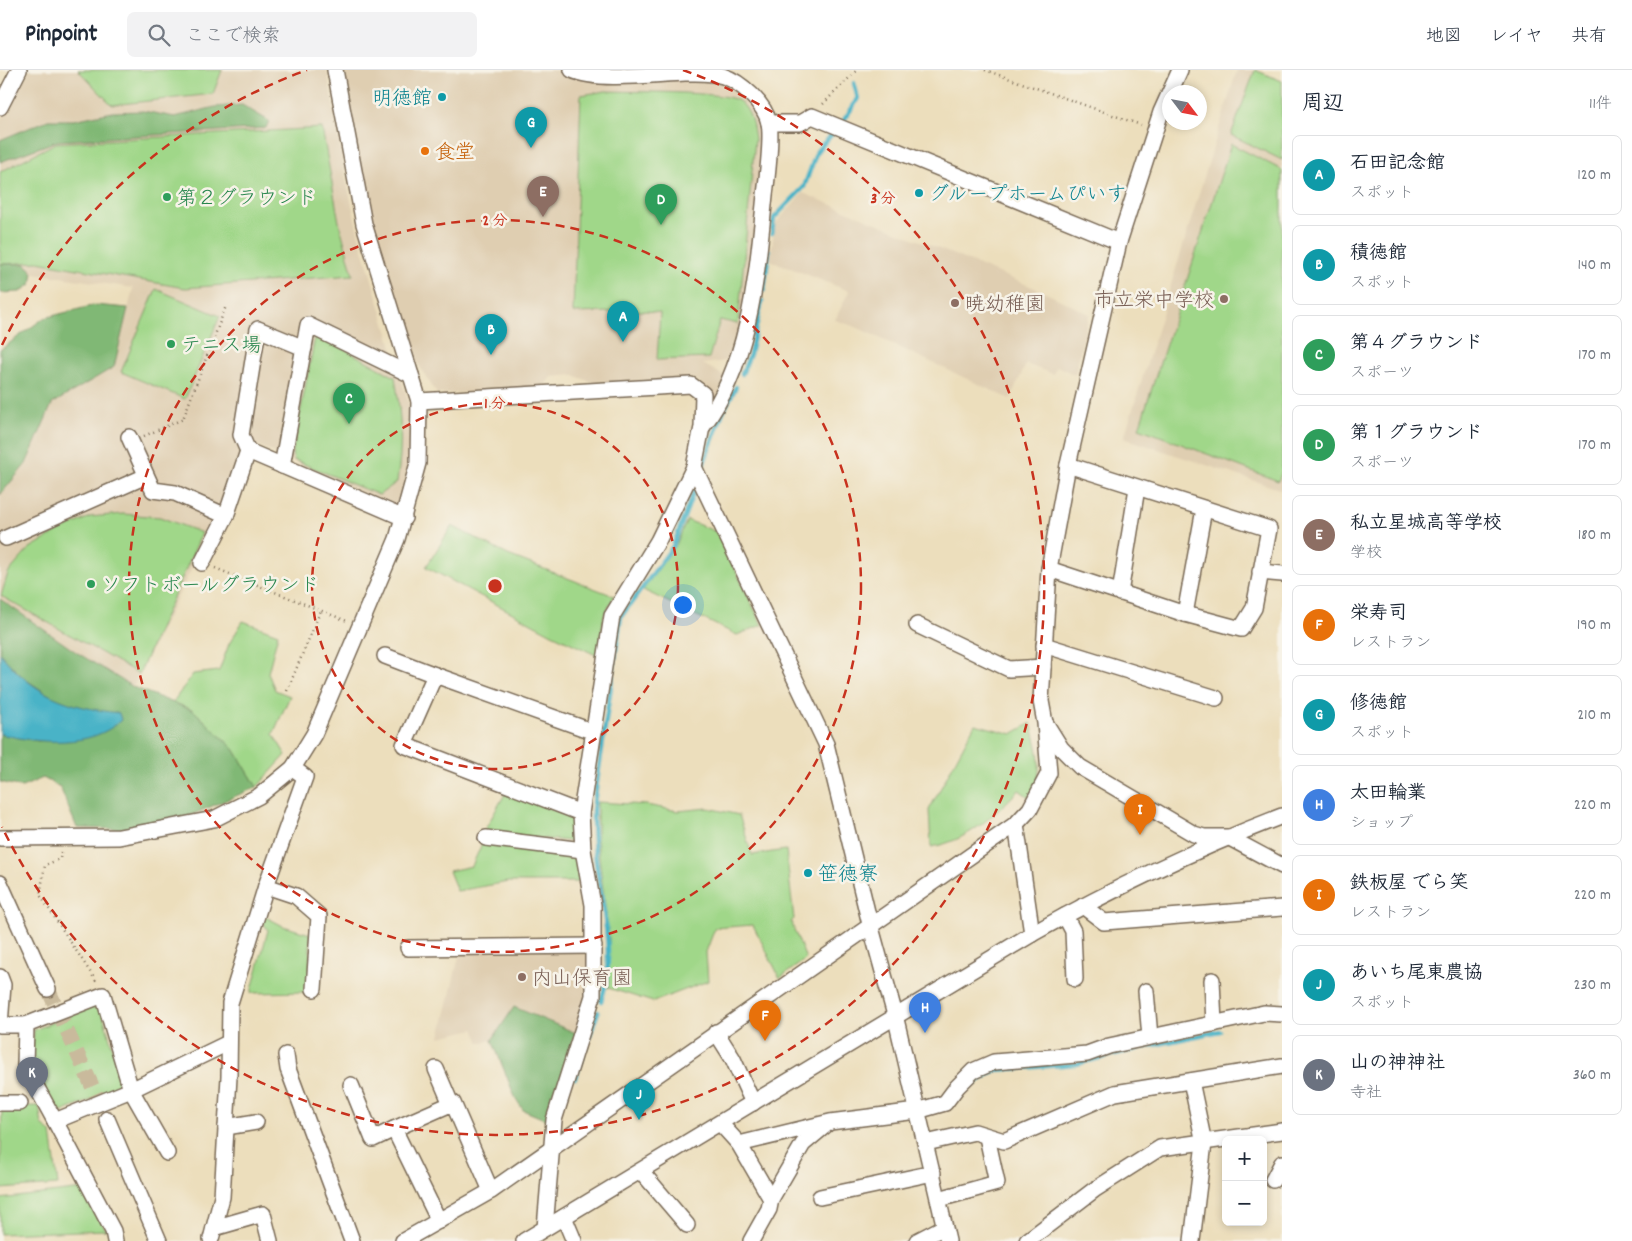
<!DOCTYPE html>
<html lang="ja">
<meta charset="utf-8">
<style>
body{margin:0;font-family:Dekko,"Klee One",sans-serif;background:#f2f2f3;color:#1f2937}
.controls{position:absolute;right:15px;bottom:15px;display:grid;overflow:hidden;border-radius:8px;box-shadow:0 2px 8px #0003}
.controls button{width:45px;height:45px;display:grid;place-items:center;padding:0;border:0;border-bottom:1px solid #e0e1e3;background:#fff;color:#1f2937;font:25px sans-serif}
.compass{position:absolute;left:1162px;top:15px;width:45px;height:45px;border-radius:50%;background:#fff;box-shadow:0 2px 8px #0003;rotate:122deg}
.you{position:absolute;left:682px;top:534px;width:18px;height:18px;margin:-12px;border:4px solid #fff;border-radius:50%;background:#1a73e8;box-shadow:0 0 0 8px #1a73e833}
.badge{display:grid;place-items:center;width:32px;height:32px;border-radius:50%;background:#d93025;color:#fff;font-size:16px;font-weight:700}
.pin{position:absolute;translate:-50% -41px;filter:drop-shadow(0 1px 2px #0008)}
.pin::after{content:'';position:absolute;top:26px;width:18px;height:15px;background:inherit;clip-path:polygon(0 0,100% 0,50% 100%)}
.list{margin:0;padding:0;list-style:none}
h2{display:flex;justify-content:space-between;align-items:center;height:65px;margin:0;padding:0 20px;font-size:21px}
h2 small{font-size:16px;font-weight:400;color:#747a83}
.list li{display:grid;grid-template-columns:32px 1fr auto;gap:15px;align-items:center;box-sizing:border-box;height:80px;margin:0 10px 10px;padding:0 10px;border:1px solid #e0e1e3;border-radius:8px}
.list b{display:block;font-size:19px;white-space:nowrap}
.list p{margin:0;font-size:16px;white-space:nowrap;color:#747a83}
.list em{font-size:16px;font-style:normal;color:#747a83}
.icon{flex:none;width:28px;height:28px;fill:none;stroke:currentColor;stroke-width:2;stroke-linecap:round;stroke-linejoin:round}
.map{position:relative;flex:none;width:1282px;height:1171px;overflow:hidden}
header{display:flex;align-items:center;gap:30px;box-sizing:border-box;height:70px;padding:0 25px;background:#fff;border-bottom:1px solid #e0e1e3}
header strong{font-size:24px}
nav{display:flex;gap:28px;margin-inline-start:auto;font-size:18px}
.search{width:350px;height:45px;background:#f2f2f3;display:flex;align-items:center;gap:12px;box-sizing:border-box;padding:0 18px;border-radius:8px;color:#747a83;font-size:19px}
main{display:flex}
aside{flex:1;background:#fff}
.map>svg:first-child{display:block}
.built{fill:#dfceb1}
.green{fill:#a0d789;stroke:#6e8054}
.forest{fill:#80b875;stroke:#5e714a}
.water{fill:#49b3c7;stroke:#426e72}
.lines{fill:none;stroke-linecap:round;stroke-linejoin:round}
.stream{stroke:#49b3c7;stroke-width:4.5}
.minor-tunnel{stroke:#c9ba9c;stroke-width:15;stroke-dasharray:15 8;stroke-linecap:butt}
.minor-casing{stroke:#796955;stroke-width:18}
.path{stroke:#796955;stroke-width:2.5;stroke-dasharray:1 4;stroke-linecap:butt}
.minor{stroke:#fff;stroke-width:15}
.ring{fill:none;stroke:#c8321e;stroke-width:2.5;stroke-dasharray:9 6}
.culture-dot{fill:#0f9aa8;stroke:#f7f3e8;stroke-width:2}
.food-dot{fill:#e8710a;stroke:#f7f3e8;stroke-width:2}
.leisure-dot{fill:#2e9e5b;stroke:#f7f3e8;stroke-width:2}
.education-dot{fill:#8d6e63;stroke:#f7f3e8;stroke-width:2}
.labels{text-anchor:middle;stroke-width:5;stroke-linejoin:round;paint-order:stroke}
.culture-label{font-size:20px;fill:#0d838f;stroke:#f7f3e8;text-anchor:start}
.food-label{font-size:20px;fill:#c56008;stroke:#f7f3e8;text-anchor:start}
.leisure-label{font-size:20px;fill:#27864d;stroke:#f7f3e8;text-anchor:start}
.education-label{font-size:20px;fill:#785e54;stroke:#f7f3e8;text-anchor:start}
.centre{fill:#c8321e;stroke:#f7f3e8;stroke-width:2.5}
.ring-label{font-size:15px;text-anchor:middle;font-weight:bold;fill:#c8321e;stroke:#f7f3e8;stroke-width:5;stroke-linejoin:round;paint-order:stroke}
</style>
<header>
<strong>Pinpoint</strong>
<div class="search"><svg class="icon" aria-label="search" viewBox="0 0 24 24"><circle cx="10" cy="10" r="6"/><path d="M15 15l6 6"/></svg>ここで検索</div>
<nav><a>地図</a><a>レイヤ</a><a>共有</a></nav>
</header>
<main>
<div class="map">
<svg width="1282" height="1171" viewBox="0 0 1282 1171">
<rect width="100%" height="100%" fill="#f7f3e8"/>
<filter id="ink" filterUnits="userSpaceOnUse"><feTurbulence type="fractalNoise" baseFrequency=".02" numOctaves="2"/><feDisplacementMap in="SourceGraphic" scale="10" xChannelSelector="R" yChannelSelector="G"/><feConvolveMatrix kernelMatrix="1 2 1 2 8 2 1 2 1" color-interpolation-filters="sRGB"/></filter>
<filter id="wash" filterUnits="userSpaceOnUse"><feTurbulence type="fractalNoise" baseFrequency=".0096" numOctaves="4" result="noise"/><feDisplacementMap in="SourceGraphic" scale="20" xChannelSelector="R" yChannelSelector="G"/><feGaussianBlur stdDeviation="1.12" result="paint"/><feColorMatrix in="noise" values="0 0 0 0 0 0 0 0 0 0 0 0 0 0 0 0 0 1.4 0 .05"/><feComposite in="paint" operator="in"/></filter>
<g filter="url(#wash)">
<rect width="100%" height="100%" fill="#ecdebc"/>
<g class="built">
<polygon points="30,0 327,0 346,109 359,166 411,341 406,408 396,438 246,370 216,449 133,617 76,582 0,529 0,425 27,394 52,334 114,297 133,218 0,198 0,50 17,18"/>
<polygon points="341,0 560,0 573,6 706,9 723,12 745,26 757,41 764,56 764,65 749,223 732,290 703,294 726,307 706,349 710,320 693,308 594,313 573,305 551,307 541,320 437,324 408,278 364,134"/>
<polygon points="1237,0 1254,0 1282,11 1282,420 1124,368"/>
<polygon points="803,123 1042,221 1089,244 1075,305 1057,296 1053,304 1026,294 1010,329 856,257 835,250 849,221 770,190 775,154"/>
<polygon points="582,879 591,887 588,927 576,963 514,937 492,970 480,973 474,959 440,967 460,882"/>
</g>
<g class="green">
<polygon points="78,0 222,0 213,24 112,35"/>
<polygon points="1255,0 1282,11 1282,90 1231,65"/>
<path d="M606,21C629,22 725,21 739,31C751,40 753,55 755,69L738,254L720,250L709,288L657,290L660,243L648,241L573,243L581,25Z"/>
<polygon points="322,58 339,152 353,205 185,218 38,192 0,194 0,102 56,73"/>
<polygon points="1231,74 1282,100 1282,402 1278,411 1139,358"/>
<polygon points="156,219 220,246 185,329 121,302"/>
<path d="M321,266L395,307C401,344 403,374 397,412L379,425L294,390L292,384L315,267Z"/>
<polygon points="123,444 160,447 202,463 139,604 1,526 8,503 30,478 61,460 90,447"/>
<polygon points="687,450 717,462 762,555 737,565 643,520 676,475"/>
<polygon points="452,456 508,485 614,526 604,545 598,586 552,564 426,497"/>
<polygon points="243,551 278,564 268,603 275,620 290,626 273,664 286,685 257,717 234,679 194,641 173,632 193,604 219,601 229,574"/>
<path d="M1031,653C1038,679 1046,704 1029,727L1019,720C993,746 968,771 931,777L929,740L975,654L1012,664Z"/>
<polygon points="506,722 573,747 579,772 483,763"/>
<polygon points="597,732 646,735 678,741 708,738 739,745 752,785 786,780 794,849 791,852 806,889 780,908 753,855 715,858 706,882 708,911 653,932 608,918 609,868 597,771"/>
<polygon points="483,771 575,782 586,812 508,812 457,821 449,801 472,796"/>
<polygon points="266,847 283,856 310,864 310,922 251,923 268,860 262,851"/>
<polygon points="93,935 101,939 123,1012 120,1018 62,1042 55,1039 31,995 34,960"/>
<polygon points="2,1036 39,1036 42,1055 51,1062 58,1115 0,1119"/>
<polygon points="83,1119 106,1160 0,1164 0,1129"/>
</g>
<g class="forest">
<polygon points="242,35 269,51 266,58 57,71 0,92 0,70 48,50 74,50 112,42 143,41 175,47 215,37"/>
<polygon points="0,194 26,194 33,203 31,214 20,222 0,223"/>
<polygon points="95,235 128,238 114,297 52,334 26,394 0,425 0,280 44,248"/>
<polygon points="0,529 76,582 133,617 194,641 234,679 257,717 177,751 120,759 77,758 60,717 43,708 22,717 0,712 0,664 38,671 105,661 121,650 55,629 25,609 6,591 0,583"/>
<polygon points="514,937 576,963 549,1051 523,1040 515,1027 492,970"/>
</g>
<path class="water" d="M0,583C33,625 68,637 119,643L121,650C92,679 36,673 0,664Z"/>
<g class="lines">
<g class="stream">
<polyline points="844,50 858,29 854,13"/>
<polyline points="772,163 774,148 804,117 817,81 833,63"/>
<polyline points="764,220 769,181"/>
<polyline points="742,304 750,284 762,231"/>
<polyline points="702,398 723,342 736,317"/>
<path d="M601,931C619,880 597,823 594,771C593,761 593,750 593,740L621,547L673,476L697,413"/>
<polyline points="586,976 598,942"/>
<polyline points="575,1008 583,986"/>
<polyline points="964,1020 995,1000 1076,994 1140,978 1220,961"/>
</g>
</g>
</g>
<g filter="url(#ink)">
<g class="lines">
<polyline class="minor-tunnel" points="48,919 107,1049"/>
<defs>
<g id="minor">
<path d="M572,0C598,12 656,4 685,3C697,3 712,2 723,6C741,12 765,34 769,53C772,68 767,109 765,125C757,201 751,293 703,356"/>
<polyline points="0,37 19,0"/>
<polyline points="769,53 800,53 812,46 1119,172"/>
<polyline points="419,331 691,315 703,324 702,357 694,397 658,471 612,546 581,743 583,780 593,835 593,926 554,1050 545,1158"/>
<polyline points="129,367 153,420 175,423 226,446"/>
<polyline points="248,381 241,365 258,259 304,278"/>
<polyline points="282,396 308,255 411,305"/>
<polyline points="694,397 826,674 870,854 895,945 948,1171"/>
<polyline points="6,468 146,406"/>
<polyline points="202,493 226,446 248,381 404,448"/>
<polyline points="1049,499 1185,544 1241,559 1254,538 1269,459 1068,395"/>
<polyline points="1260,502 1282,504"/>
<polyline points="1120,523 1137,418"/>
<polyline points="1185,544 1204,439"/>
<polyline points="917,555 1009,599 1043,597"/>
<polyline points="1044,575 1216,628"/>
<polyline points="385,586 435,605"/>
<polyline points="1046,654 1061,678 1080,697 1194,764 1204,767 1228,767 1282,796"/>
<polyline points="581,743 404,675 435,605 594,662"/>
<polyline points="0,768 119,767 214,749 259,726 293,698 314,664 397,469 418,393 419,331 364,154 335,0"/>
<polyline points="486,768 583,780"/>
<polyline points="0,813 48,919"/>
<polyline points="266,816 296,826 319,846 314,919"/>
<polyline points="1083,836 1104,852 1282,838"/>
<polyline points="1065,846 1073,861 1075,909"/>
<polyline points="1032,864 1016,754 1030,739 1049,703 1045,653 1041,631 1049,499 1068,395 1119,172 1161,42 1180,0"/>
<polyline points="408,878 594,876"/>
<polyline points="0,907 3,915 0,955 26,955 25,996 55,1051"/>
<polyline points="1212,910 1214,954"/>
<polyline points="1146,921 1150,967"/>
<polyline points="26,955 103,925 131,1020 228,973"/>
<polyline points="716,962 733,989 753,1033"/>
<polyline points="286,985 288,999 352,1171"/>
<polyline points="436,999 451,1034"/>
<polyline points="1191,1011 1204,1073 1192,1171"/>
<polyline points="351,1015 373,1069 394,1059"/>
<polyline points="0,1033 20,1033"/>
<polyline points="107,1049 159,1171"/>
<polyline points="720,1053 739,1074 771,1129 769,1139 751,1171"/>
<polyline points="226,1057 256,1052"/>
<polyline points="926,1073 975,1062 1004,1071 1115,1023 1282,996"/>
<polyline points="739,1074 830,1052 917,1041 945,1033 957,1017 973,1001 994,992 1087,984 1109,976 1264,943 1282,944"/>
<polyline points="641,1101 687,1155"/>
<polyline points="1273,1110 1282,1093"/>
<polyline points="820,1127 933,1103"/>
<polyline points="771,1129 803,1074 827,1054"/>
<polyline points="939,1129 997,1113 987,1067"/>
<polyline points="564,1147 574,1171"/>
<polyline points="439,1151 394,1059 453,1033 491,1121"/>
<polyline points="214,1158 263,1144 270,1171"/>
<polyline points="211,1169 222,1127 229,1007 230,933 266,816 305,707 293,698"/>
<polyline points="115,1171 113,1161 55,1051 131,1020 167,1083"/>
<polyline points="403,1171 491,1121 1016,754"/>
<path d="M524,1171L1032,864C1112,819 1196,779 1282,746"/>
<polyline points="917,1171 944,1157"/>
<polyline points="1027,1171 1094,1120 1160,1078 1282,1061"/>
</g>
</defs>
<use href="#minor" class="minor-casing"/>
<g class="path">
<polyline points="985,0 1141,55"/>
<polyline points="823,34 857,0"/>
<polyline points="144,366 183,349 226,236"/>
<polyline points="215,498 347,551"/>
<polyline points="287,621 321,540"/>
<polyline points="61,782 60,789 45,795 40,825 96,911"/>
</g>
<use href="#minor" class="minor"/>
</g>
</g>
<g class="ring">
<circle cx="495" cy="516" r="183"/>
<circle cx="495" cy="516" r="366"/>
<path d="M2 275A549 549 0 0 1 307 0M683 0A549 549 0 1 1 2 757"/>
</g>
<g class="culture-dot">
<circle cx="442" cy="27" r="5"/>
<circle cx="919" cy="123" r="5"/>
<circle cx="808" cy="803" r="5"/>
</g>
<circle class="food-dot" cx="425" cy="81" r="5"/>
<g class="leisure-dot">
<circle cx="167" cy="127" r="5"/>
<circle cx="171" cy="274" r="5"/>
<circle cx="91" cy="514" r="5"/>
</g>
<g class="education-dot">
<circle cx="1224" cy="229" r="5"/>
<circle cx="955" cy="233" r="5"/>
<circle cx="522" cy="907" r="5"/>
</g>
<g class="labels">
<g class="culture-label">
<text x="432" y="34" text-anchor="end">明徳館</text>
<text x="929" y="130">グループホームぴいす</text>
<text x="818" y="810">笹徳寮</text>
</g>
<g class="food-label">
<text x="435" y="88">食堂</text>
</g>
<g class="leisure-label">
<text x="177" y="134">第２グラウンド</text>
<text x="181" y="281">テニス場</text>
<text x="101" y="521">ソフトボールグラウンド</text>
</g>
<g class="education-label">
<text x="1214" y="236" text-anchor="end">市立栄中学校</text>
<text x="965" y="240">暁幼稚園</text>
<text x="532" y="914">内山保育園</text>
</g>
</g>
<circle cx="495" cy="516" r="8" class="centre"/>
<g class="ring-label">
<text x="883" y="133">3 分</text>
<text x="495" y="155">2 分</text>
<text x="495" y="338">1 分</text>
</g>
</svg>
<div class="controls">
<button>+</button>
<button>−</button>
</div>
<svg class="compass" viewBox="-18 -18 36 36"><path d="M0-13l5 13h-10z" fill="#e53935"/><path d="M0 13l5-13h-10z" fill="#747a83"/></svg>
<div class="you"></div>
<div class="pin badge" style="left:623px;top:272px;background:#0f9aa8">A</div>
<div class="pin badge" style="left:491px;top:285px;background:#0f9aa8">B</div>
<div class="pin badge" style="left:349px;top:354px;background:#2e9e5b">C</div>
<div class="pin badge" style="left:661px;top:155px;background:#2e9e5b">D</div>
<div class="pin badge" style="left:543px;top:147px;background:#8d6e63">E</div>
<div class="pin badge" style="left:765px;top:971px;background:#e8710a">F</div>
<div class="pin badge" style="left:531px;top:78px;background:#0f9aa8">G</div>
<div class="pin badge" style="left:925px;top:963px;background:#3f7fe0">H</div>
<div class="pin badge" style="left:1140px;top:765px;background:#e8710a">I</div>
<div class="pin badge" style="left:639px;top:1050px;background:#0f9aa8">J</div>
<div class="pin badge" style="left:32px;top:1028px;background:#6b7280">K</div>
</div>
<aside>
<h2>周辺<small>11件</small></h2>
<ul class="list">
<li><span class="badge" style="background:#0f9aa8">A</span><div><b>石田記念館</b><p>スポット</p></div><em>120 m</em></li>
<li><span class="badge" style="background:#0f9aa8">B</span><div><b>積徳館</b><p>スポット</p></div><em>140 m</em></li>
<li><span class="badge" style="background:#2e9e5b">C</span><div><b>第４グラウンド</b><p>スポーツ</p></div><em>170 m</em></li>
<li><span class="badge" style="background:#2e9e5b">D</span><div><b>第１グラウンド</b><p>スポーツ</p></div><em>170 m</em></li>
<li><span class="badge" style="background:#8d6e63">E</span><div><b>私立星城高等学校</b><p>学校</p></div><em>180 m</em></li>
<li><span class="badge" style="background:#e8710a">F</span><div><b>栄寿司</b><p>レストラン</p></div><em>190 m</em></li>
<li><span class="badge" style="background:#0f9aa8">G</span><div><b>修徳館</b><p>スポット</p></div><em>210 m</em></li>
<li><span class="badge" style="background:#3f7fe0">H</span><div><b>太田輪業</b><p>ショップ</p></div><em>220 m</em></li>
<li><span class="badge" style="background:#e8710a">I</span><div><b>鉄板屋 でら笑</b><p>レストラン</p></div><em>220 m</em></li>
<li><span class="badge" style="background:#0f9aa8">J</span><div><b>あいち尾東農協</b><p>スポット</p></div><em>230 m</em></li>
<li><span class="badge" style="background:#6b7280">K</span><div><b>山の神神社</b><p>寺社</p></div><em>360 m</em></li>
</ul>
</aside>
</main>
